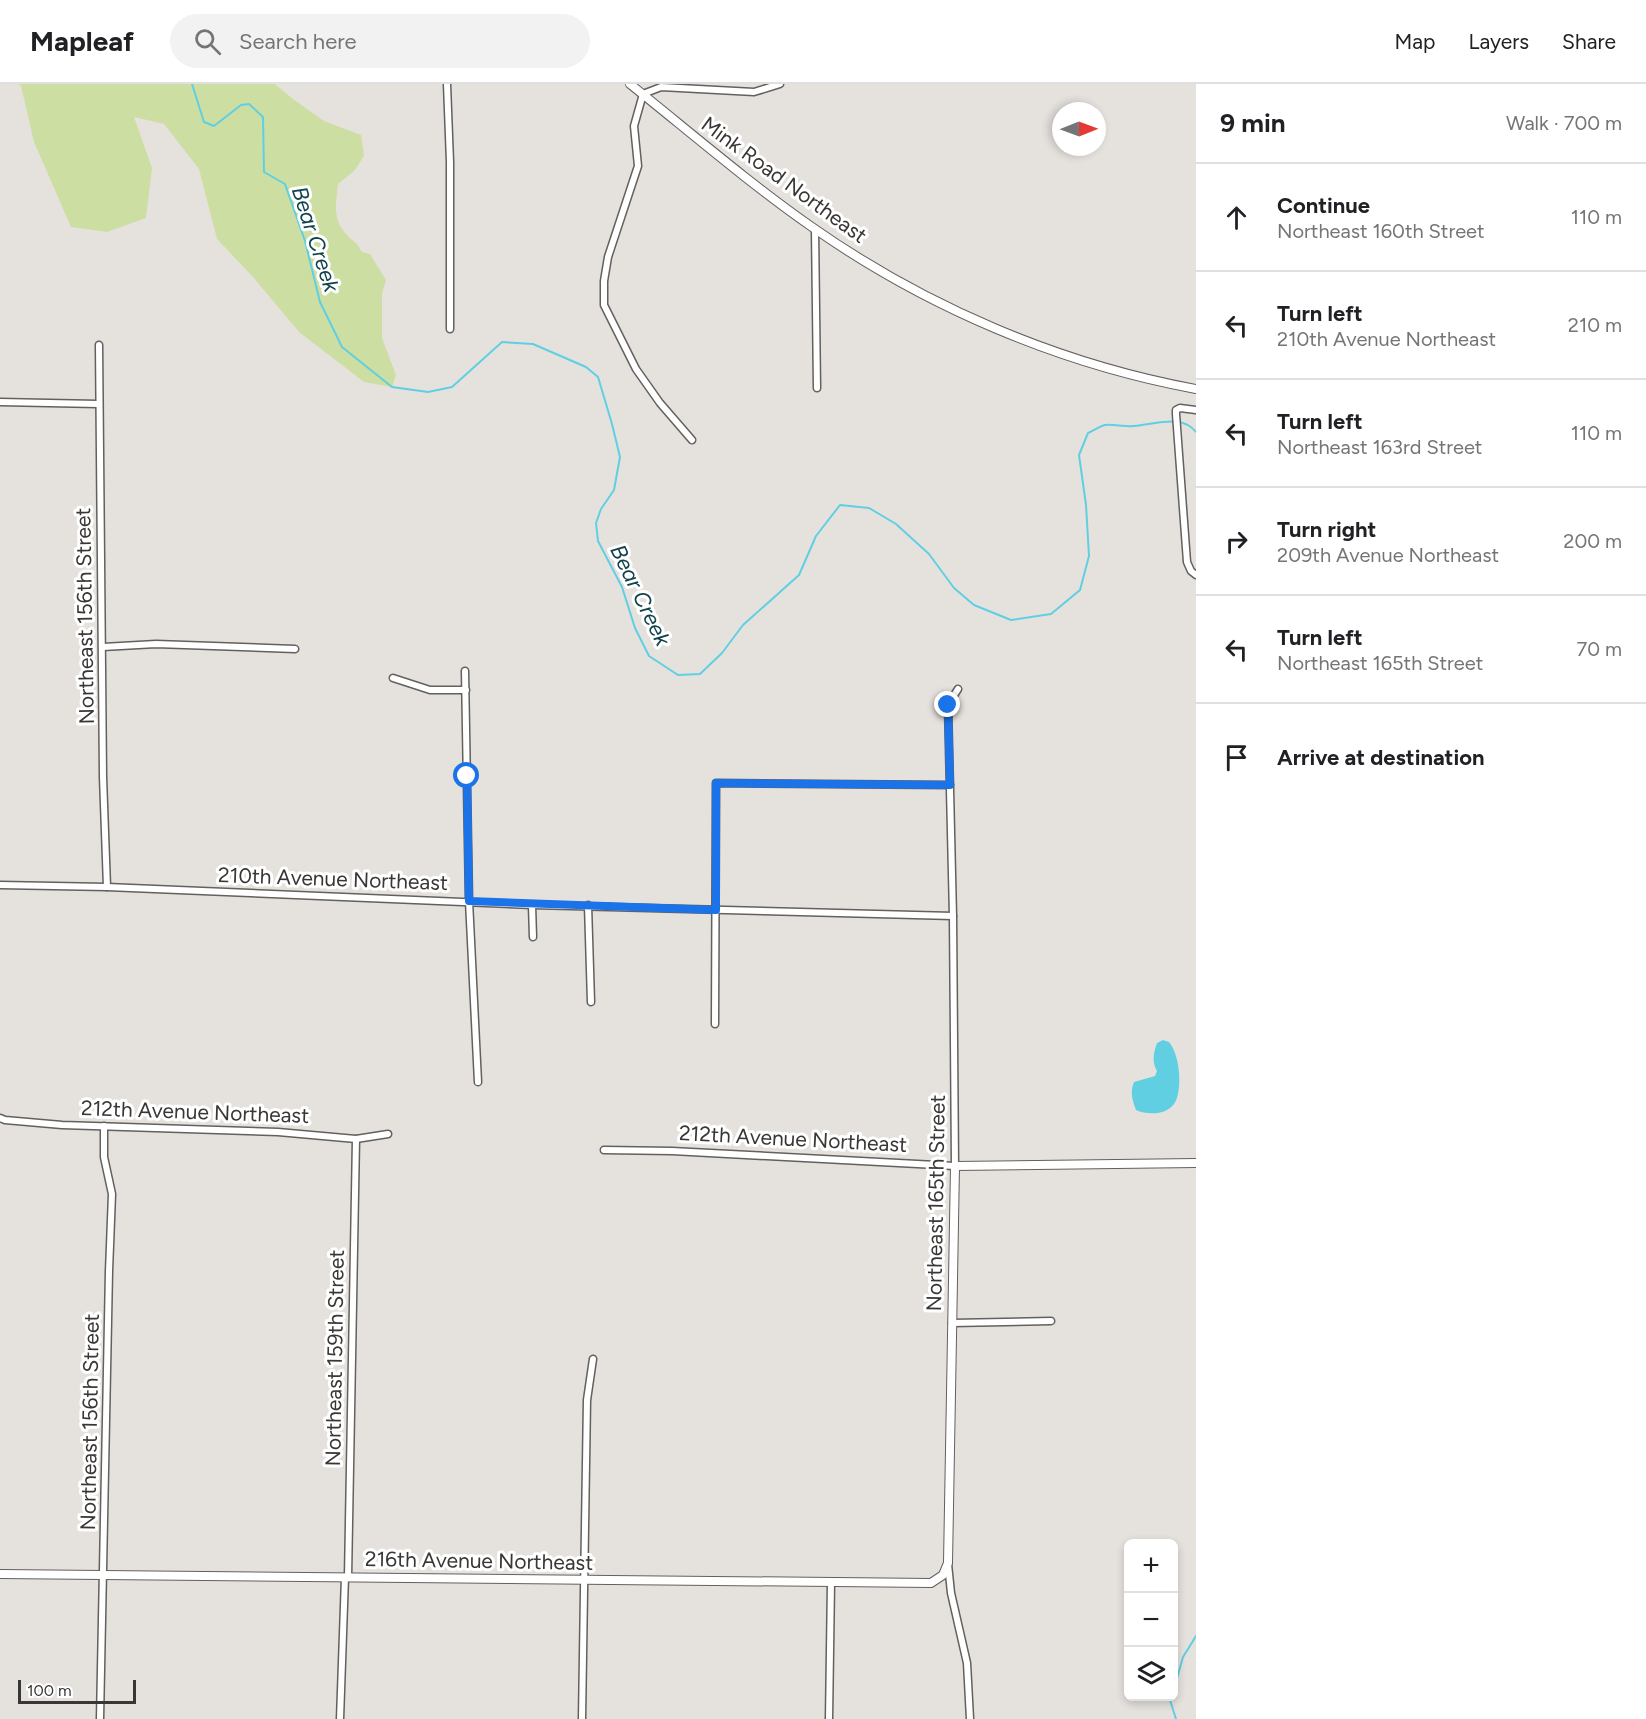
<!DOCTYPE html>
<meta charset="utf-8">
<style>
body{margin:0;font-family:Figtree,sans-serif;background:#f2f2f2;color:#202124}
.controls{position:absolute;right:18px;bottom:18px;display:grid;overflow:hidden;border-radius:9px;box-shadow:0 3px 9px #0003}
.controls button{width:54px;height:54px;display:grid;place-items:center;padding:0;border:0;border-bottom:2px solid #e0e0e0;background:#fff;color:#202124;font:30px sans-serif}
.compass{position:absolute;left:1052px;top:18px;width:54px;height:54px;border-radius:50%;background:#fff;box-shadow:0 3px 9px #0003;rotate:89deg}
.scale{position:absolute;left:18px;bottom:15px;width:118px;box-sizing:border-box;padding-left:6px;border:3px solid #383736;border-top:0;font-size:16px;line-height:21px;white-space:nowrap;color:#383736;-webkit-text-stroke:4px #fff;paint-order:stroke}
.stop{position:absolute;width:18px;height:18px;margin:-14px;border:4px solid #1a73e8;border-radius:50%;background:#fff}
.stop.end{background:#1a73e8;border-color:#fff;box-shadow:0 2px 6px #0008}
.list{margin:0;padding:0;list-style:none}
h2{display:flex;justify-content:space-between;align-items:center;height:78px;margin:0;padding:0 24px;font-size:26px}
h2 small{font-size:20px;font-weight:400;color:#757577}
.list li{display:grid;grid-template-columns:39px 1fr auto;gap:18px;align-items:center;box-sizing:border-box;height:108px;padding:0 24px;border-top:2px solid #e0e0e0}
.list b{display:block;font-size:22px;white-space:nowrap}
.list p{margin:0;font-size:20px;white-space:nowrap;color:#757577}
.list em{font-size:20px;font-style:normal;color:#757577}
.icon{flex:none;width:33px;height:33px;fill:none;stroke:currentColor;stroke-width:2;stroke-linecap:round;stroke-linejoin:round}
.map{position:relative;flex:none;width:1196px;height:1635px;overflow:hidden}
header{display:flex;align-items:center;gap:36px;box-sizing:border-box;height:84px;padding:0 30px;background:#fff;border-bottom:2px solid #e0e0e0}
header strong{font-size:28px}
nav{display:flex;gap:33px;margin-inline-start:auto;font-size:21px}
.search{width:420px;height:54px;background:#f2f2f2;display:flex;align-items:center;gap:15px;box-sizing:border-box;padding:0 21px;border-radius:33px;color:#757577;font-size:22px}
main{display:flex}
aside{flex:1;background:#fff}
.map>svg:first-child{display:block}
.green{fill:#cddea2}
.water{fill:#60cfe2}
.lines{fill:none;stroke-linecap:round;stroke-linejoin:round}
.stream{stroke:#60cfe2;stroke-width:2}
.minor-casing{stroke:#63605d;stroke-width:9}
.tertiary-casing{stroke:#63605d;stroke-width:10}
.minor{stroke:#fff;stroke-width:6}
.tertiary{stroke:#fff;stroke-width:8}
.route{stroke:#1a73e8;stroke-width:8}
.labels{text-anchor:middle;stroke-width:6;stroke-linejoin:round;paint-order:stroke}
.street-label{font-size:21px;fill:#383736;stroke:#fff}
.water-label{font-size:22px;font-style:italic;fill:#11434c;stroke:#fff}
</style>
<header>
<strong>Mapleaf</strong>
<div class="search"><svg class="icon" aria-label="search" viewBox="0 0 24 24"><circle cx="10" cy="10" r="6"/><path d="M15 15l6 6"/></svg>Search here</div>
<nav><a>Map</a><a>Layers</a><a>Share</a></nav>
</header>
<main>
<div class="map">
<svg width="1196" height="1635" viewBox="0 0 1196 1635">
<rect width="100%" height="100%" fill="#e5e2de"/>
<path class="green" d="M18,0H275L293,15L324,37L361,51L364,72L355,86L338,100C336,120 332,135 347,151C354,159 356,156 362,168L370,170L386,196L382,210V254L396,291L392,303L364,298L299,248L253,193L217,155L199,85L164,40L134,33L152,84L146,134L107,148L71,143L34,58L21,2Z"/>
<path class="water" d="M1163,956L1169,958C1179,970 1182,998 1177,1014C1172,1031 1149,1032 1136,1026C1132,1015 1130,1008 1134,998L1155,992L1157,987C1152,978 1153,970 1157,959Z"/>
<g class="lines">
<g class="stream">
<path d="M192,0L204,38L214,42L241,21L249,20L263,33L264,88L285,100L305,157L320,218L342,263L392,303L428,308L452,303L502,258L533,260L586,283L598,293L612,340L620,373L614,406L601,425L596,439L598,457L622,503L635,544L649,572L678,591L700,590L722,569L743,541L799,491L816,452L840,421L869,424L896,440L929,470L954,504L974,521L1011,536L1051,530L1080,506L1089,472L1086,421L1079,371L1088,349C1093,347 1100,342 1105,341C1114,340 1124,343 1134,342C1154,341 1181,329 1196,348"/>
<polyline points="1174,1605 1183,1573 1196,1552"/>
<polyline points="1171,1612 1170,1616 1176,1635"/>
</g>
<defs>
<g id="minor">
<polyline points="447,0 450,78 450,245"/>
<polyline points="815,145 817,304"/>
<polyline points="99,261 103,693 107,803"/>
<polyline points="0,318 98,320"/>
<polyline points="1196,326 1180,324 1176,326 1176,330 1187,478 1191,487 1196,491"/>
<polyline points="692,356 660,319 636,285 604,221 604,197 608,173 638,82 634,42 643,10 661,3 754,8 780,0"/>
<polyline points="103,563 156,560 295,565"/>
<polyline points="465,587 469,817 478,998"/>
<polyline points="393,594 430,606 466,606"/>
<polyline points="0,801 107,803 532,821 953,832"/>
<polyline points="532,821 533,853"/>
<polyline points="588,821 591,918"/>
<polyline points="715,940 716,699 950,701"/>
<polyline points="0,1034 5,1036 62,1041 278,1048 356,1055 388,1050"/>
<polyline points="604,1066 672,1067 955,1082 953,832 948,621 958,605"/>
<polyline points="952,1239 1051,1237"/>
<polyline points="948,1480 951,1509 967,1579 970,1635"/>
<polyline points="348,1493 356,1055"/>
<polyline points="100,1635 109,1187 112,1110 104,1073 104,1042"/>
<polyline points="340,1635 345,1493"/>
<polyline points="582,1635 587,1316 593,1275"/>
<polyline points="829,1635 831,1498"/>
</g>
<g id="tertiary">
<path d="M630,0C690,48 749,99 812,143C926,223 1060,280 1196,305"/>
<polyline points="0,1490 931,1499 943,1491 948,1479 955,1082 1196,1079"/>
</g>
</defs>
<use href="#minor" class="minor-casing"/>
<use href="#tertiary" class="tertiary-casing"/>
<use href="#minor" class="minor"/>
<use href="#tertiary" class="tertiary"/>
</g>
<g class="lines">
<polyline class="route" points="467,692 469,817 716,826 716,699 950,701 948,621"/>
</g>
<g class="labels">
<g class="street-label">
<text transform="translate(784 96) rotate(36)" y="7">Mink Road Northeast</text>
<text transform="translate(85 532) rotate(-91)" y="7">Northeast 156th Street</text>
<text transform="translate(333 795) rotate(2)" y="7">210th Avenue Northeast</text>
<text transform="translate(195 1028) rotate(2)" y="7">212th Avenue Northeast</text>
<text transform="translate(793 1055) rotate(3)" y="7">212th Avenue Northeast</text>
<text transform="translate(936 1119) rotate(-89)" y="7">Northeast 165th Street</text>
<text transform="translate(335 1274) rotate(-89)" y="7">Northeast 159th Street</text>
<text transform="translate(90 1338) rotate(-89)" y="7">Northeast 156th Street</text>
<text transform="translate(479 1477) rotate(1)" y="7">216th Avenue Northeast</text>
</g>
<g class="water-label">
<text transform="translate(316 155) rotate(72)" y="8">Bear Creek</text>
<text transform="translate(641 511) rotate(64)" y="8">Bear Creek</text>
</g>
</g>
</svg>
<div class="controls">
<button>+</button>
<button>−</button>
<button><svg class="icon" aria-label="layers" viewBox="0 0 24 24"><path d="M12 4l9 5-9 5-9-5zM3 14l9 5 9-5"/></svg></button>
</div>
<svg class="compass" viewBox="-18 -18 36 36"><path d="M0-13l5 13h-10z" fill="#e53935"/><path d="M0 13l5-13h-10z" fill="#757577"/></svg>
<div class="scale">100 m</div>
<div class="stop" style="left:467px;top:692px"></div>
<div class="stop end" style="left:948px;top:621px"></div>
</div>
<aside>
<h2>9 min<small>Walk · 700 m</small></h2>
<ul class="list">
<li><svg class="icon" aria-label="ahead" viewBox="0 0 24 24"><path d="M12 20V5M6 11l6-6 6 6"/></svg><div><b>Continue</b><p>Northeast 160th Street</p></div><em>110 m</em></li>
<li><svg class="icon" aria-label="left" viewBox="0 0 24 24"><path d="M17 20v-9H6M10 6l-5 5 5 5"/></svg><div><b>Turn left</b><p>210th Avenue Northeast</p></div><em>210 m</em></li>
<li><svg class="icon" aria-label="left" viewBox="0 0 24 24"><path d="M17 20v-9H6M10 6l-5 5 5 5"/></svg><div><b>Turn left</b><p>Northeast 163rd Street</p></div><em>110 m</em></li>
<li><svg class="icon" aria-label="right" viewBox="0 0 24 24"><path d="M7 20v-9h11M14 6l5 5-5 5"/></svg><div><b>Turn right</b><p>209th Avenue Northeast</p></div><em>200 m</em></li>
<li><svg class="icon" aria-label="left" viewBox="0 0 24 24"><path d="M17 20v-9H6M10 6l-5 5 5 5"/></svg><div><b>Turn left</b><p>Northeast 165th Street</p></div><em>70 m</em></li>
<li><svg class="icon" aria-label="arrive" viewBox="0 0 24 24"><path d="M6 21V4h12l-3 4 3 4H6"/></svg><div><b>Arrive at destination</b></div></li>
</ul>
</aside>
</main>
